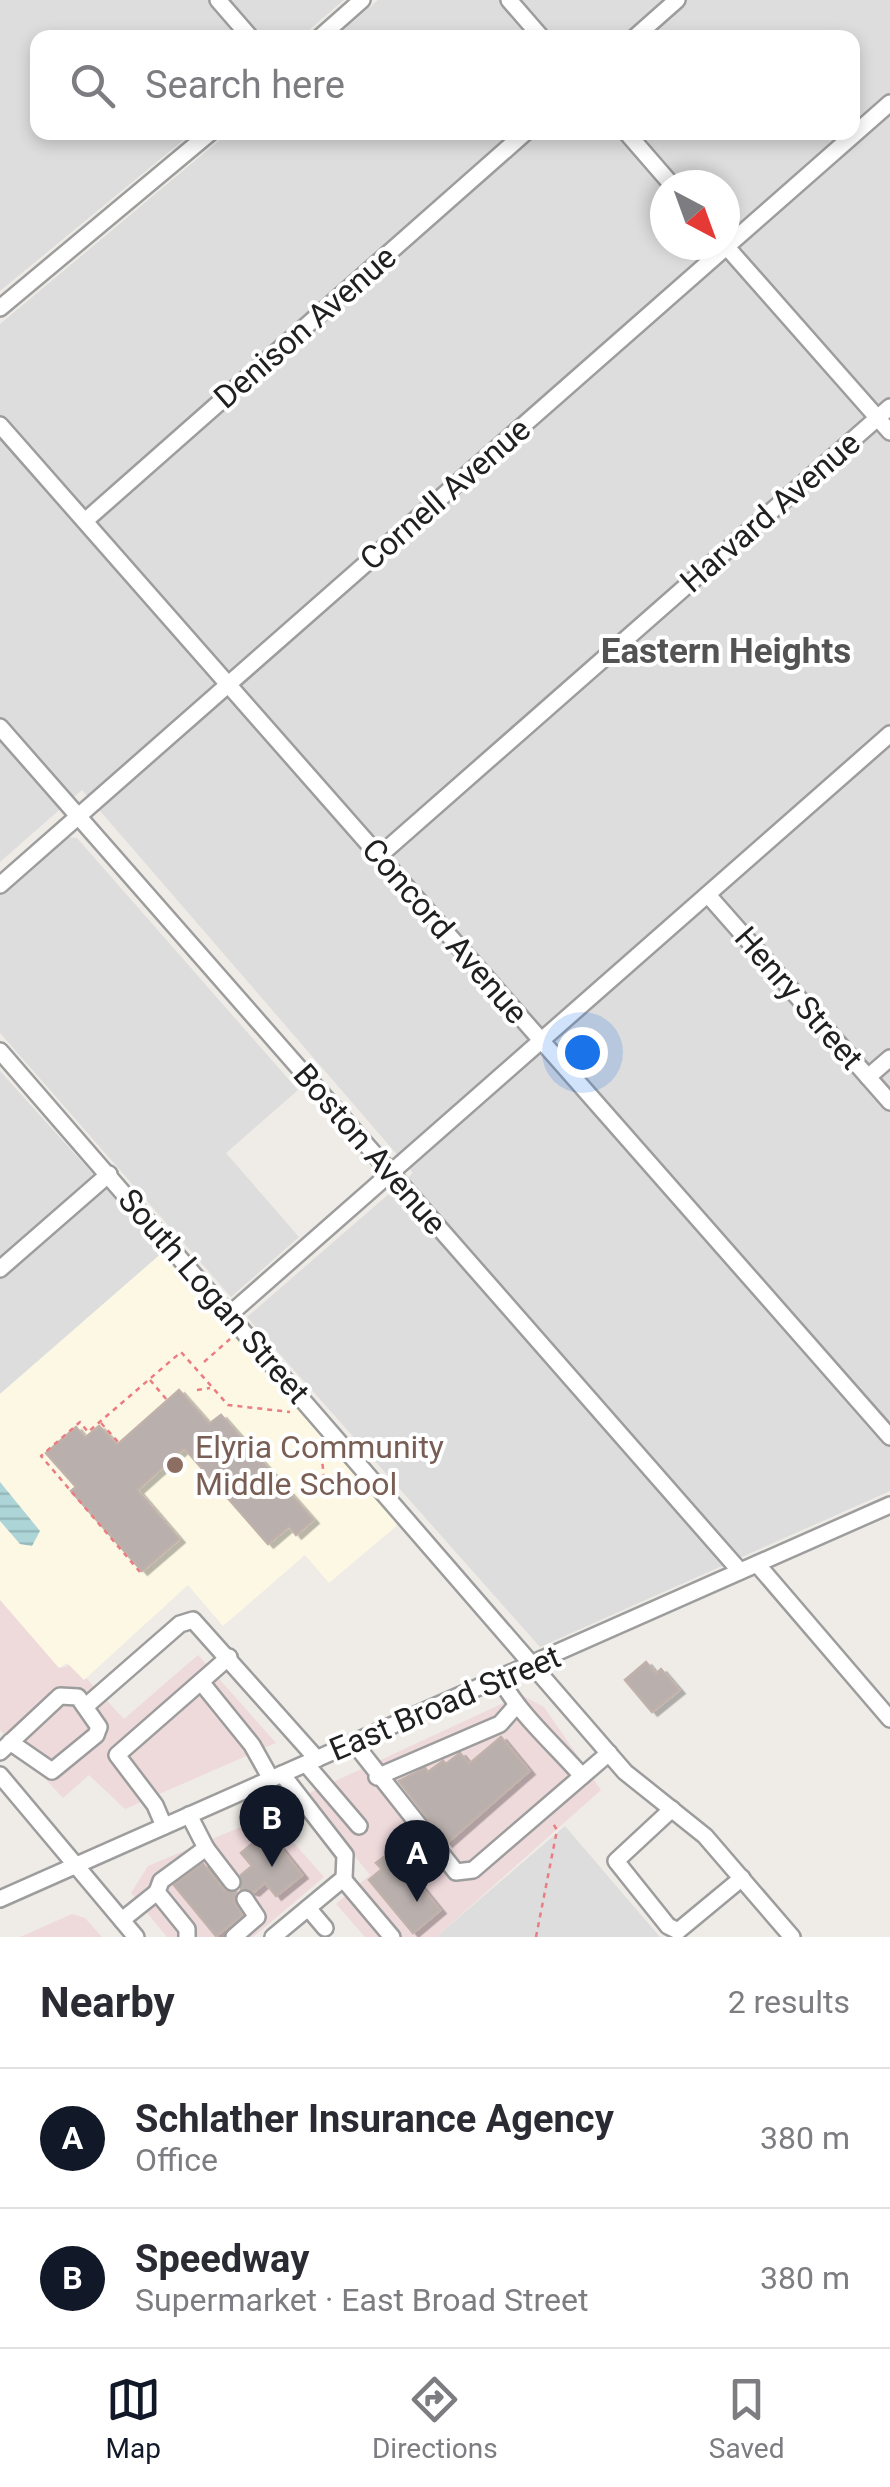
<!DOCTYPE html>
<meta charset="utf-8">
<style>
body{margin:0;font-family:Roboto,sans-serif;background:#f7f7f7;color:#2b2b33}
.compass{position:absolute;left:650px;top:170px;width:90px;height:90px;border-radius:50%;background:#fff;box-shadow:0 5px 15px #0003;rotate:139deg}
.you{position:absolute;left:582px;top:1052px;width:35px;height:35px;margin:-25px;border:8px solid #fff;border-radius:50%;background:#1a73e8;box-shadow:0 0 0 15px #1a73e833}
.badge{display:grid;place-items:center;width:65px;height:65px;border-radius:50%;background:#111827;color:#fff;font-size:32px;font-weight:700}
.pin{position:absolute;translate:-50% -82px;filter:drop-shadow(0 2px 5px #0008)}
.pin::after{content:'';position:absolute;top:52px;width:35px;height:30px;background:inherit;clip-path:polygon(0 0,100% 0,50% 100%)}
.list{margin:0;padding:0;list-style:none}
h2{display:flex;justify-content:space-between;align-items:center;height:130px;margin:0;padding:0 40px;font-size:42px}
h2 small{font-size:32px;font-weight:400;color:#7c7c81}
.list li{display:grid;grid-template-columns:65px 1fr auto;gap:30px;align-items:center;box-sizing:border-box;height:140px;padding:0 40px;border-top:2px solid #e1e1e2}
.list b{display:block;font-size:38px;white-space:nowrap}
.list p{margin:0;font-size:32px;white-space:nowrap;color:#7c7c81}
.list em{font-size:32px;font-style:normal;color:#7c7c81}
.icon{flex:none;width:55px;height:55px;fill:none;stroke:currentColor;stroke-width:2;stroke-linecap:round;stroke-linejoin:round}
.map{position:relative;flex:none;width:890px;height:1937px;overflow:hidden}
.search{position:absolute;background:#fff;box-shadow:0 5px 15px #0003;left:30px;right:30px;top:30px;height:110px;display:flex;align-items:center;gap:25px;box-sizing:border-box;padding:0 35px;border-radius:20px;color:#7c7c81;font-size:38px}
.sheet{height:410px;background:#fff}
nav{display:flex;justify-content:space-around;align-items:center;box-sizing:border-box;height:140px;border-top:2px solid #e1e1e2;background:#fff;font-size:28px;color:#7c7c81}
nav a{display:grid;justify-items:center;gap:5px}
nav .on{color:#111827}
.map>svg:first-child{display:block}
.residential{fill:#dedddd;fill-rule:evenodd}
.commercial{fill:#eed9db}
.education{fill:#fcf8e4}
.water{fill:url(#water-rules)}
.building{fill:#b9b0ad;stroke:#c0b1ab;stroke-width:2.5;filter:url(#shadow)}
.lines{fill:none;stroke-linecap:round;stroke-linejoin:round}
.minor-casing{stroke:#9d9d9d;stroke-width:20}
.path{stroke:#eb7c82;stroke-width:2.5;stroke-dasharray:5 5;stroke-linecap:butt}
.minor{stroke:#fff;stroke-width:15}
.education-dot{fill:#8d6e63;stroke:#fff;stroke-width:4}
.labels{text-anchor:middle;stroke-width:8;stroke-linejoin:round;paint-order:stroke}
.street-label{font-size:32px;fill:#202020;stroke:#fff}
.education-label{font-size:32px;fill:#785e54;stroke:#fff;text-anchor:start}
.neighbourhood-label{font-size:35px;font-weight:bold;fill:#535353;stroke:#fff}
</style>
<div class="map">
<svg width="890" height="1937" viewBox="0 0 890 1937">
<defs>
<pattern id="water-rules" width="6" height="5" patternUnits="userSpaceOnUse" patternTransform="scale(2.5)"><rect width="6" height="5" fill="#add5d8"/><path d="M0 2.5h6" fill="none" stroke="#95b7b9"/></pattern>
<filter id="shadow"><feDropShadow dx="5.5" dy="3.5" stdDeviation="0" flood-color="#0004"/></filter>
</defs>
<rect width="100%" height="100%" fill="#efece7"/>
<g class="residential">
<polygon points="0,0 344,0 301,37 38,38 38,132 192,133 0,291"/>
<path d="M378,0H890V1491L540,1647L247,1317L413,1173L82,790L0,862V324L228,133L852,132V38L336,37ZM665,185H725V245H665Z"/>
<polygon points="67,837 77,838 298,1090 226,1153 299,1237 231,1297 0,1033 0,895"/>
<polygon points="0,1071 163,1252 0,1394"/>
<polygon points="565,1826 660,1937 436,1937"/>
</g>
<g class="commercial">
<polygon points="0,1599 61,1668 73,1664 124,1719 198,1655 276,1743 125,1809 89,1775 63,1798 0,1730"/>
<polygon points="521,1695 544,1707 601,1790 436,1937 365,1937 336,1904 370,1875 305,1795"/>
<polygon points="269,1815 324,1877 253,1937 167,1937 131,1893 148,1866"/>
<polygon points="72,1914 85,1918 102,1937 20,1937"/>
</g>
<polygon class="education" points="163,1252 400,1523 329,1583 305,1555 223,1626 188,1585 84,1680 67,1663 59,1668 0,1600 0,1394"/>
<polygon class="water" points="0,1482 40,1531 32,1546 20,1544 0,1521"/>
<g class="building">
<polygon points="179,1390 209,1424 221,1415 313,1520 296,1535 289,1526 268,1544 184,1448 137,1490 179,1539 142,1571 71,1491 76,1487 46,1453 76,1427 85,1438 99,1426 117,1445"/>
<polygon points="646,1662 656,1674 661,1669 679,1690 652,1712 625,1680"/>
<polygon points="501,1737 529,1771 447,1843 399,1781 425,1768 428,1772 443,1761 446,1764 460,1753 469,1764"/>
<polygon points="267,1831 302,1875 276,1896 265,1882 254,1892 241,1889 241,1875 252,1866 241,1853"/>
<polygon points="392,1851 440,1910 413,1933 369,1880 382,1869 376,1863"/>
<polygon points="203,1864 224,1890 236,1892 234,1901 242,1915 216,1936 174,1885"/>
</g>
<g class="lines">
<defs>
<g id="minor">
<polyline points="218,0 251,38"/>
<polyline points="509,0 542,38"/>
<polyline points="319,38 362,0"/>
<polyline points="634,38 677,0"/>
<polyline points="626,132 672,185"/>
<polyline points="725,245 890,432"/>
<polyline points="0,308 211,132"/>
<polyline points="0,425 890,1437"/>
<polyline points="85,521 526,132"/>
<polyline points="0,727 740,1571"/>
<polyline points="379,856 890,407"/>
<polyline points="0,885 890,103"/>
<polyline points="708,895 890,1102"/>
<polyline points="0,1051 625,1772 705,1836 792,1937"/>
<polyline points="868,1077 890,1058"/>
<polyline points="0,1269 109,1174"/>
<polyline points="230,1314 890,734"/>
<polyline points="757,1564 890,1719"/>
<path d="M501,1680C520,1715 555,1745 582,1776"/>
<polyline points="201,1682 252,1745 271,1779"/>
<polyline points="86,1706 180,1624 193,1620 317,1759"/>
<polyline points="354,1743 456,1872 473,1870 609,1753"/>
<polyline points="0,1752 60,1696 78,1697 99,1727 96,1735 52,1771 10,1742"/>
<polyline points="306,1764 359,1826"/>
<polyline points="0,1775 136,1937"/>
<polyline points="377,1777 500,1724 515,1707"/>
<polyline points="672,1809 616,1861 668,1926 678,1931 742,1878"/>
<polyline points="164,1826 155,1805 117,1755 229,1657"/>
<polyline points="206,1848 232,1882"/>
<polyline points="343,1879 392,1937"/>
<polyline points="0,1899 890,1505"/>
<polyline points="308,1908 325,1928"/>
<polyline points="122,1920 157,1892"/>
<polyline points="187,1937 187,1929 157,1892 161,1881 206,1848 189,1815"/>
<polyline points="234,1937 257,1917 245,1899"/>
<polyline points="273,1937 344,1878 345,1855 282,1774"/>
</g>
</defs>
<use href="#minor" class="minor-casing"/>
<g class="path">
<polyline points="204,1362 230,1339"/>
<polyline points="150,1380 167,1400"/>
<polyline points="197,1390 210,1388"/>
<polyline points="101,1423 119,1443"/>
<polyline points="320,1444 326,1493"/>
<polyline points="140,1572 41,1456 80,1422 88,1432 181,1352 228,1405 290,1412"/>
<polyline points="536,1937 557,1830 552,1822"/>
</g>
<use href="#minor" class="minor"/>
</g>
<circle class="education-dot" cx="175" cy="1465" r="10"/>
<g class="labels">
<g class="street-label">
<text transform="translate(305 327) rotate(-41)" y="11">Denison Avenue</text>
<text transform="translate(445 494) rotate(-41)" y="11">Cornell Avenue</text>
<text transform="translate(770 512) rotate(-41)" y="11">Harvard Avenue</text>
<text transform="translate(445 931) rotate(49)" y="11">Concord Avenue</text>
<text transform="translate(799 998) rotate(49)" y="11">Henry Street</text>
<text transform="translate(370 1149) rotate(49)" y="11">Boston Avenue</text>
<text transform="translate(214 1296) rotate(49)" y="11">South Logan Street</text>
<text transform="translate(445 1703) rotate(-23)" y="11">East Broad Street</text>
</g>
<g class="education-label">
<text x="195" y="1458">Elyria Community<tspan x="195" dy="37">Middle School</tspan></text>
</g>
<g class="neighbourhood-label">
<text x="726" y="663">Eastern Heights</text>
</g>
</g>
</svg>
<svg class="compass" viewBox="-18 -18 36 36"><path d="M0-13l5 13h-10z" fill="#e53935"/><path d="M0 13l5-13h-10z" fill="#7c7c81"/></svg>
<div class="you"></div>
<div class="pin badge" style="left:417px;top:1902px">A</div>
<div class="pin badge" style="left:272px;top:1867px">B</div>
<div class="search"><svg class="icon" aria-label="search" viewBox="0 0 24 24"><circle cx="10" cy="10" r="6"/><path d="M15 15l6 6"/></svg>Search here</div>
</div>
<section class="sheet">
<h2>Nearby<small>2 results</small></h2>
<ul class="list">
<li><span class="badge">A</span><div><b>Schlather Insurance Agency</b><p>Office</p></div><em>380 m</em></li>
<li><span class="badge">B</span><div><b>Speedway</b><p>Supermarket · East Broad Street</p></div><em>380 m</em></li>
</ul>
</section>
<nav>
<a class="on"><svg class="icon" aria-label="map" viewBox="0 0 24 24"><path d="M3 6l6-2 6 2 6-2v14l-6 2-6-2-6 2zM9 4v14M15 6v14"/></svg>Map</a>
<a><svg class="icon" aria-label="directions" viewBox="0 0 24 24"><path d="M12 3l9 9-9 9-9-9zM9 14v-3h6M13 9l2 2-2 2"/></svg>Directions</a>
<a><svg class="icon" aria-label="saved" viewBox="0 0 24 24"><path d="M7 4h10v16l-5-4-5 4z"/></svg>Saved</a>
</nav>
